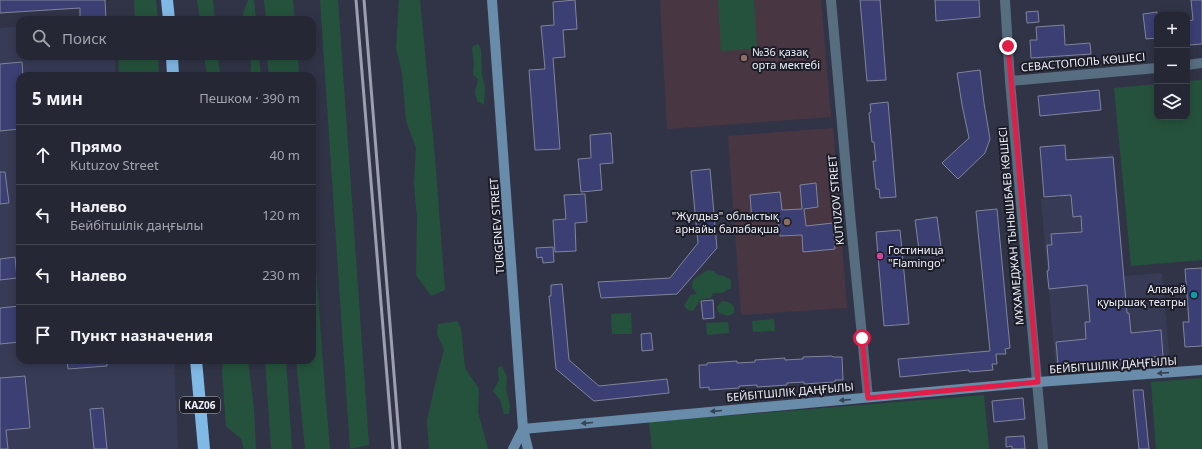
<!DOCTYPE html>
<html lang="ru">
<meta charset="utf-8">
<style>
body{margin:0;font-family:"Noto Sans",sans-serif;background:#2d2f3d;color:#f1f3f6}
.controls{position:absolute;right:12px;top:12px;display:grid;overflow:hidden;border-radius:8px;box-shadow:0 2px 10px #0003}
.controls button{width:36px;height:36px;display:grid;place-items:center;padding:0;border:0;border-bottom:1px solid #424450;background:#252735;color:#f1f3f6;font:20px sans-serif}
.stop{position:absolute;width:12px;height:12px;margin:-9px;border:3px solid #e11d48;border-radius:50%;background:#fff}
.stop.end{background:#e11d48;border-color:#fff;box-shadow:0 1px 4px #0008}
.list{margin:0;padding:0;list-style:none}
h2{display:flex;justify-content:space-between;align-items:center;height:52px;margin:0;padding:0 16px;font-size:17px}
h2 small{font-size:13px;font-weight:400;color:#a3a5ad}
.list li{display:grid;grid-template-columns:26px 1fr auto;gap:12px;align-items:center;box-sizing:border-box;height:60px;padding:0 16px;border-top:1px solid #424450}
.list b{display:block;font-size:15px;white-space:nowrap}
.list p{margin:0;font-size:13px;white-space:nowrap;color:#a3a5ad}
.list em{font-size:13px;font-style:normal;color:#a3a5ad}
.icon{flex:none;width:22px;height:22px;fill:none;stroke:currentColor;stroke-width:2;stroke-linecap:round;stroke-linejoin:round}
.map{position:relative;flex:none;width:1202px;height:449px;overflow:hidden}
.search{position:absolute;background:#252735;box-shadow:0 2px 10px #0003;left:16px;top:16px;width:300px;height:44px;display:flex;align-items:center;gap:10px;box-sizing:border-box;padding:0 14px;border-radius:12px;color:#a3a5ad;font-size:15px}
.panel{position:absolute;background:#252735;box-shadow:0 2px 10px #0003;left:16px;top:72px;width:300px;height:292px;border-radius:12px}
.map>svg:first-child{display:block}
.built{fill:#373b55}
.education{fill:#483743}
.green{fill:#25523d}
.building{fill:#3b3f73;stroke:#80849b}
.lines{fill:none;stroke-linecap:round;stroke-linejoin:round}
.street{stroke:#576d80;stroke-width:10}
.secondary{stroke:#688ca9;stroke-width:10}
.highway{stroke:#81b9e6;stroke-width:12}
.rail{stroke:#9d9faf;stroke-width:3}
.oneway{fill:#364353}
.route{stroke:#e11d48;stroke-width:5}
.education-dot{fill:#8d6e63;stroke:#1b1c25;stroke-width:1.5}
.hotel-dot{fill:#d1479c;stroke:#1b1c25;stroke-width:1.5}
.culture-dot{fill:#0f9aa8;stroke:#1b1c25;stroke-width:1.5}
.labels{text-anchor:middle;stroke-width:4;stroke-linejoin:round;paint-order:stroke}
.shield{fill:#1b1c25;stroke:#afb1bd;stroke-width:1}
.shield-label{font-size:10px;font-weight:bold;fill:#eff1fe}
.poi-label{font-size:11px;fill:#eff1fe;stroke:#1b1c25;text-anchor:start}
.street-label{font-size:11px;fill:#eff1fe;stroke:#1b1c25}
</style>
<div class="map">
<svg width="1202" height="449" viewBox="0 0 1202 449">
<rect width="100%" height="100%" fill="#313447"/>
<g class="built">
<polygon points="20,26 20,56 115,56 116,76 20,76 20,360 174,360 178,449 0,449 0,28"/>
<polygon points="1114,154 1124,276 1162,273 1170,364 1056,374 1041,199 1060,198 1058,160"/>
</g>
<g class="education">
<polygon points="660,0 821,0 831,117 667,129"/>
<polygon points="833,128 847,308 741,315 728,136"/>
</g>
<g class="green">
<polygon points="134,0 156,0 158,20 135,20"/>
<polygon points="197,0 213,0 215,20 200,20"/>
<polygon points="248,0 254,0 256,20 244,20 243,14"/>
<polygon points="264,0 293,0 295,20 266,20"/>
<polygon points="320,0 338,0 369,445 350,449"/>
<polygon points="399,0 420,0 435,157 445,290 431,296 416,275 417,218 414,184 416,148 406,121 402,73 396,48"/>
<polygon points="718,0 754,0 757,49 721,51"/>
<polygon points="478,44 481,49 482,75 485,87 484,105 477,101 475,92 478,80 473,74 474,63 472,50 473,46"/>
<polygon points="118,56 158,56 159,76 119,76"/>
<polygon points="204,56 218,56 220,76 207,76"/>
<polygon points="250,56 259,56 261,76 250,76 251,66"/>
<polygon points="267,56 298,56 299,76 269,76"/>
<polygon points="1202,80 1202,260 1131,266 1114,88 1157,84 1157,117 1187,117 1187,81"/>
<path d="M312,222C319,298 323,373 330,449H305L296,360H312Z"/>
<polygon points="707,270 713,271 718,275 724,276 731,280 731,288 722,293 713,293 711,298 701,299 693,311 688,310 684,306 690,295 697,294 692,287 693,280"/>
<path d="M722,301C730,302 736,304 734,313L728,316L722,314L718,312L717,307Z"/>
<polygon points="631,313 632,334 612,334 611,314"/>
<polygon points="774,319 775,331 753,332 752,321"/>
<polygon points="457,321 461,328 465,368 479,389 478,412 488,449 429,449 427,421 435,384 444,350 437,334 438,324"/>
<polygon points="728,322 729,333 707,335 706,323"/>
<polygon points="223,360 248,360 254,409 256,449 244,449 241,439 226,426 222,371"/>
<polygon points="265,360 286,360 292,449 271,449"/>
<polygon points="502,366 507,377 506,389 510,405 509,414 504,414 500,400 493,391 499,380 498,372 498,367"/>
<polygon points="1202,378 1202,449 1156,449 1151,382"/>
<polygon points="984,395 989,449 652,449 649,422"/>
</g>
<g class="building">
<polygon points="0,0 105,0 106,20 80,20 80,8 0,13"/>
<polygon points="575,0 577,29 563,30 565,57 553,58 560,149 535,150 529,70 545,69 541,26 554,25 553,2"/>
<polygon points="860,0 880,0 886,80 867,81"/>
<polygon points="935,0 979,0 980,17 936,21"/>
<polygon points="1191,0 1202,0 1202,44 1189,45 1187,21 1193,20"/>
<polygon points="1038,11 1039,22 1027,23 1026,12"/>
<polygon points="1157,12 1157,38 1146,39 1143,14"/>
<polygon points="1064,25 1065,45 1090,43 1091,54 1031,58 1030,40 1037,40 1036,27"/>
<polygon points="22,62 23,76 20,76 20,129 0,131 0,64"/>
<polygon points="980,70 984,103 990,139 985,153 958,179 942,163 969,138 962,105 957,73"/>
<polygon points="1099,90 1101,110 1040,116 1038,96"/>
<polygon points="888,102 896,197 880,198 879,189 876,189 873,161 876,161 874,142 872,142 869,113 871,112 870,104"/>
<polygon points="611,133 613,163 600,164 602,190 581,192 578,159 591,158 590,135"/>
<polygon points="1065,145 1066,160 1113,157 1127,313 1129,313 1131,333 1161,330 1163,356 1058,365 1056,342 1086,339 1085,322 1090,322 1087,285 1049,289 1047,271 1049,270 1047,245 1052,245 1051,234 1082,232 1081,216 1073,217 1071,195 1044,197 1040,147"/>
<polygon points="710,169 717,248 677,294 601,298 598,282 670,278 698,243 691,171"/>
<polygon points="0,172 5,172 9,203 0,204"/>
<polygon points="816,183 818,207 804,209 806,226 833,223 835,249 803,252 802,235 780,236 778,219 752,221 750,195 780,192 782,210 802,209 800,185"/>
<polygon points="585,194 587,222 575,223 576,251 555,252 553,220 566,219 564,195"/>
<polygon points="997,209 1010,348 1005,349 1006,354 996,354 997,364 992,364 993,370 969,372 969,370 900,377 898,359 990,351 976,211"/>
<polygon points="937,217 941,247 919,250 915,220"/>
<polygon points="900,230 909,324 884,326 876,232"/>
<polygon points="553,247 554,262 543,263 542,257 537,258 536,248"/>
<polygon points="15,257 17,278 0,280 0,259"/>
<polygon points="1202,268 1202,346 1185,347 1183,322 1189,322 1185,269"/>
<polygon points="562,284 569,360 599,386 667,379 669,393 594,401 556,369 549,296 551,296 551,285"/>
<polygon points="713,300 714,318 703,319 701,301"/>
<polygon points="20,306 20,342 0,344 0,308"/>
<polygon points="651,333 653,350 642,351 641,334"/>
<polygon points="832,356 833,357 842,357 843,380 835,380 835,382 804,384 804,382 787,383 787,385 757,387 757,385 739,386 739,388 709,390 709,387 700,388 699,365 707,365 707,363 737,361 737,363 755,362 755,360 785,358 785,360 803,359 803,357"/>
<polygon points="67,360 107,360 107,366 68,369"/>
<polygon points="25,376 30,428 6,430 8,449 0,449 0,378"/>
<polygon points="1133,390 1143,390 1149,449 1139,449"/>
<polygon points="1023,398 1025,419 994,422 992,401"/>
<polygon points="103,408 107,449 94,449 90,409"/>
<polygon points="1024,436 1025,449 1012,449 1012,446 1006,447 1006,437"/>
</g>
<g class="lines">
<g class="street">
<polyline points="831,0 850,214 868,397"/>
<polyline points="1005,0 1010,81 1043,449"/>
<polyline points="1187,65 1202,63"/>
<polyline points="1010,81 1157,68"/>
</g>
<g class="secondary">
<polyline points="492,0 523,429 528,449"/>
<polyline points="523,429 1038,382 1202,370"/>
<polyline points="513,449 523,429"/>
</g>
<g class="highway">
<polyline points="167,0 169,20"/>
<polyline points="172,56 173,76"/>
<polyline points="196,360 204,449"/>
</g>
<g class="rail">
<polyline points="356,0 393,449"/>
<polyline points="364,0 400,449"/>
</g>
</g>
<defs><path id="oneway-solid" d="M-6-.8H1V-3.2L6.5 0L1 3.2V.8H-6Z"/></defs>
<g class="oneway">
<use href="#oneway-solid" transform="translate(1163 373) rotate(176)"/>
<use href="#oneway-solid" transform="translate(845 400) rotate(175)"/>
<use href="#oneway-solid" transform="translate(716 411) rotate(175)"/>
<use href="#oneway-solid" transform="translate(587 423) rotate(175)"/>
</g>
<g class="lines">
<polyline class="route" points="862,338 868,398 1038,382 1008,46"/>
</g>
<g class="education-dot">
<circle cx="744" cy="58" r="4"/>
<circle cx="787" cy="222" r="4"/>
</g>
<circle class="hotel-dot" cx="880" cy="256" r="4"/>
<circle class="culture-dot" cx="1194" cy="295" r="4"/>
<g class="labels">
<rect class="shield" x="180" y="397" width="40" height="16" rx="3"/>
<g class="shield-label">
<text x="200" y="409">KАZ06</text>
</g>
<g class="poi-label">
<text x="752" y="56">№36 қазақ<tspan x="752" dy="13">орта мектебі</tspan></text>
<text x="779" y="220" text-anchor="end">"Жұлдыз" облыстық<tspan x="779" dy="13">арнайы балабақша</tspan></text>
<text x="888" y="254">Гостиница<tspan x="888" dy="13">"Flamingo"</tspan></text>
<text x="1186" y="293" text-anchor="end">Алақай<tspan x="1186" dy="13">қуыршақ театры</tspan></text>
</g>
<g class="street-label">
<text transform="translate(1083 62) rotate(-5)" y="4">СЕВАСТОПОЛЬ КӨШЕСІ</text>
<text transform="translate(836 200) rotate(-95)" y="4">KUTUZOV STREET</text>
<text transform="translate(497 226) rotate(-94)" y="4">TURGENEV STREET</text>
<text transform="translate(1011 226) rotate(-95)" y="4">МҰХАМЕДЖАН ТЫНЫШБАЕВ КӨШЕСІ</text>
<text transform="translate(1113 365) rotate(-4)" y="4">БЕЙБІТШІЛІК ДАҢҒЫЛЫ</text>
<text transform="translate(790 392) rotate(-5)" y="4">БЕЙБІТШІЛІК ДАҢҒЫЛЫ</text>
</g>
</g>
</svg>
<div class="controls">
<button>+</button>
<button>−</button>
<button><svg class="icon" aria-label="layers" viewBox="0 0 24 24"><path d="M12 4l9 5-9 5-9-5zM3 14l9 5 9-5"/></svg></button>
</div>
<div class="stop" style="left:862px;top:338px"></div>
<div class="stop end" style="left:1008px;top:46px"></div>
<div class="search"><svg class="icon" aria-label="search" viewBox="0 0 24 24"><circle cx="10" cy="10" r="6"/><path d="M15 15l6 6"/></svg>Поиск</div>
<section class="panel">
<h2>5 мин<small>Пешком · 390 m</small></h2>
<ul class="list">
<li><svg class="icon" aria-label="ahead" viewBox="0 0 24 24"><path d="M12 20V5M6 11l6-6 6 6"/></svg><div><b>Прямо</b><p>Kutuzov Street</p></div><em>40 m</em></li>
<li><svg class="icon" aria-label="left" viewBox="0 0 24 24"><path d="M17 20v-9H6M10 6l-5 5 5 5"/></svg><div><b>Налево</b><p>Бейбітшілік даңғылы</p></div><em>120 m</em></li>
<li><svg class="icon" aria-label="left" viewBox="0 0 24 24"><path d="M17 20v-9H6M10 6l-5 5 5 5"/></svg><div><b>Налево</b></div><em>230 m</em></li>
<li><svg class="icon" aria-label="arrive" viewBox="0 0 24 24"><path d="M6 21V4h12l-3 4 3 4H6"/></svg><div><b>Пункт назначения</b></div></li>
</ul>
</section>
</div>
